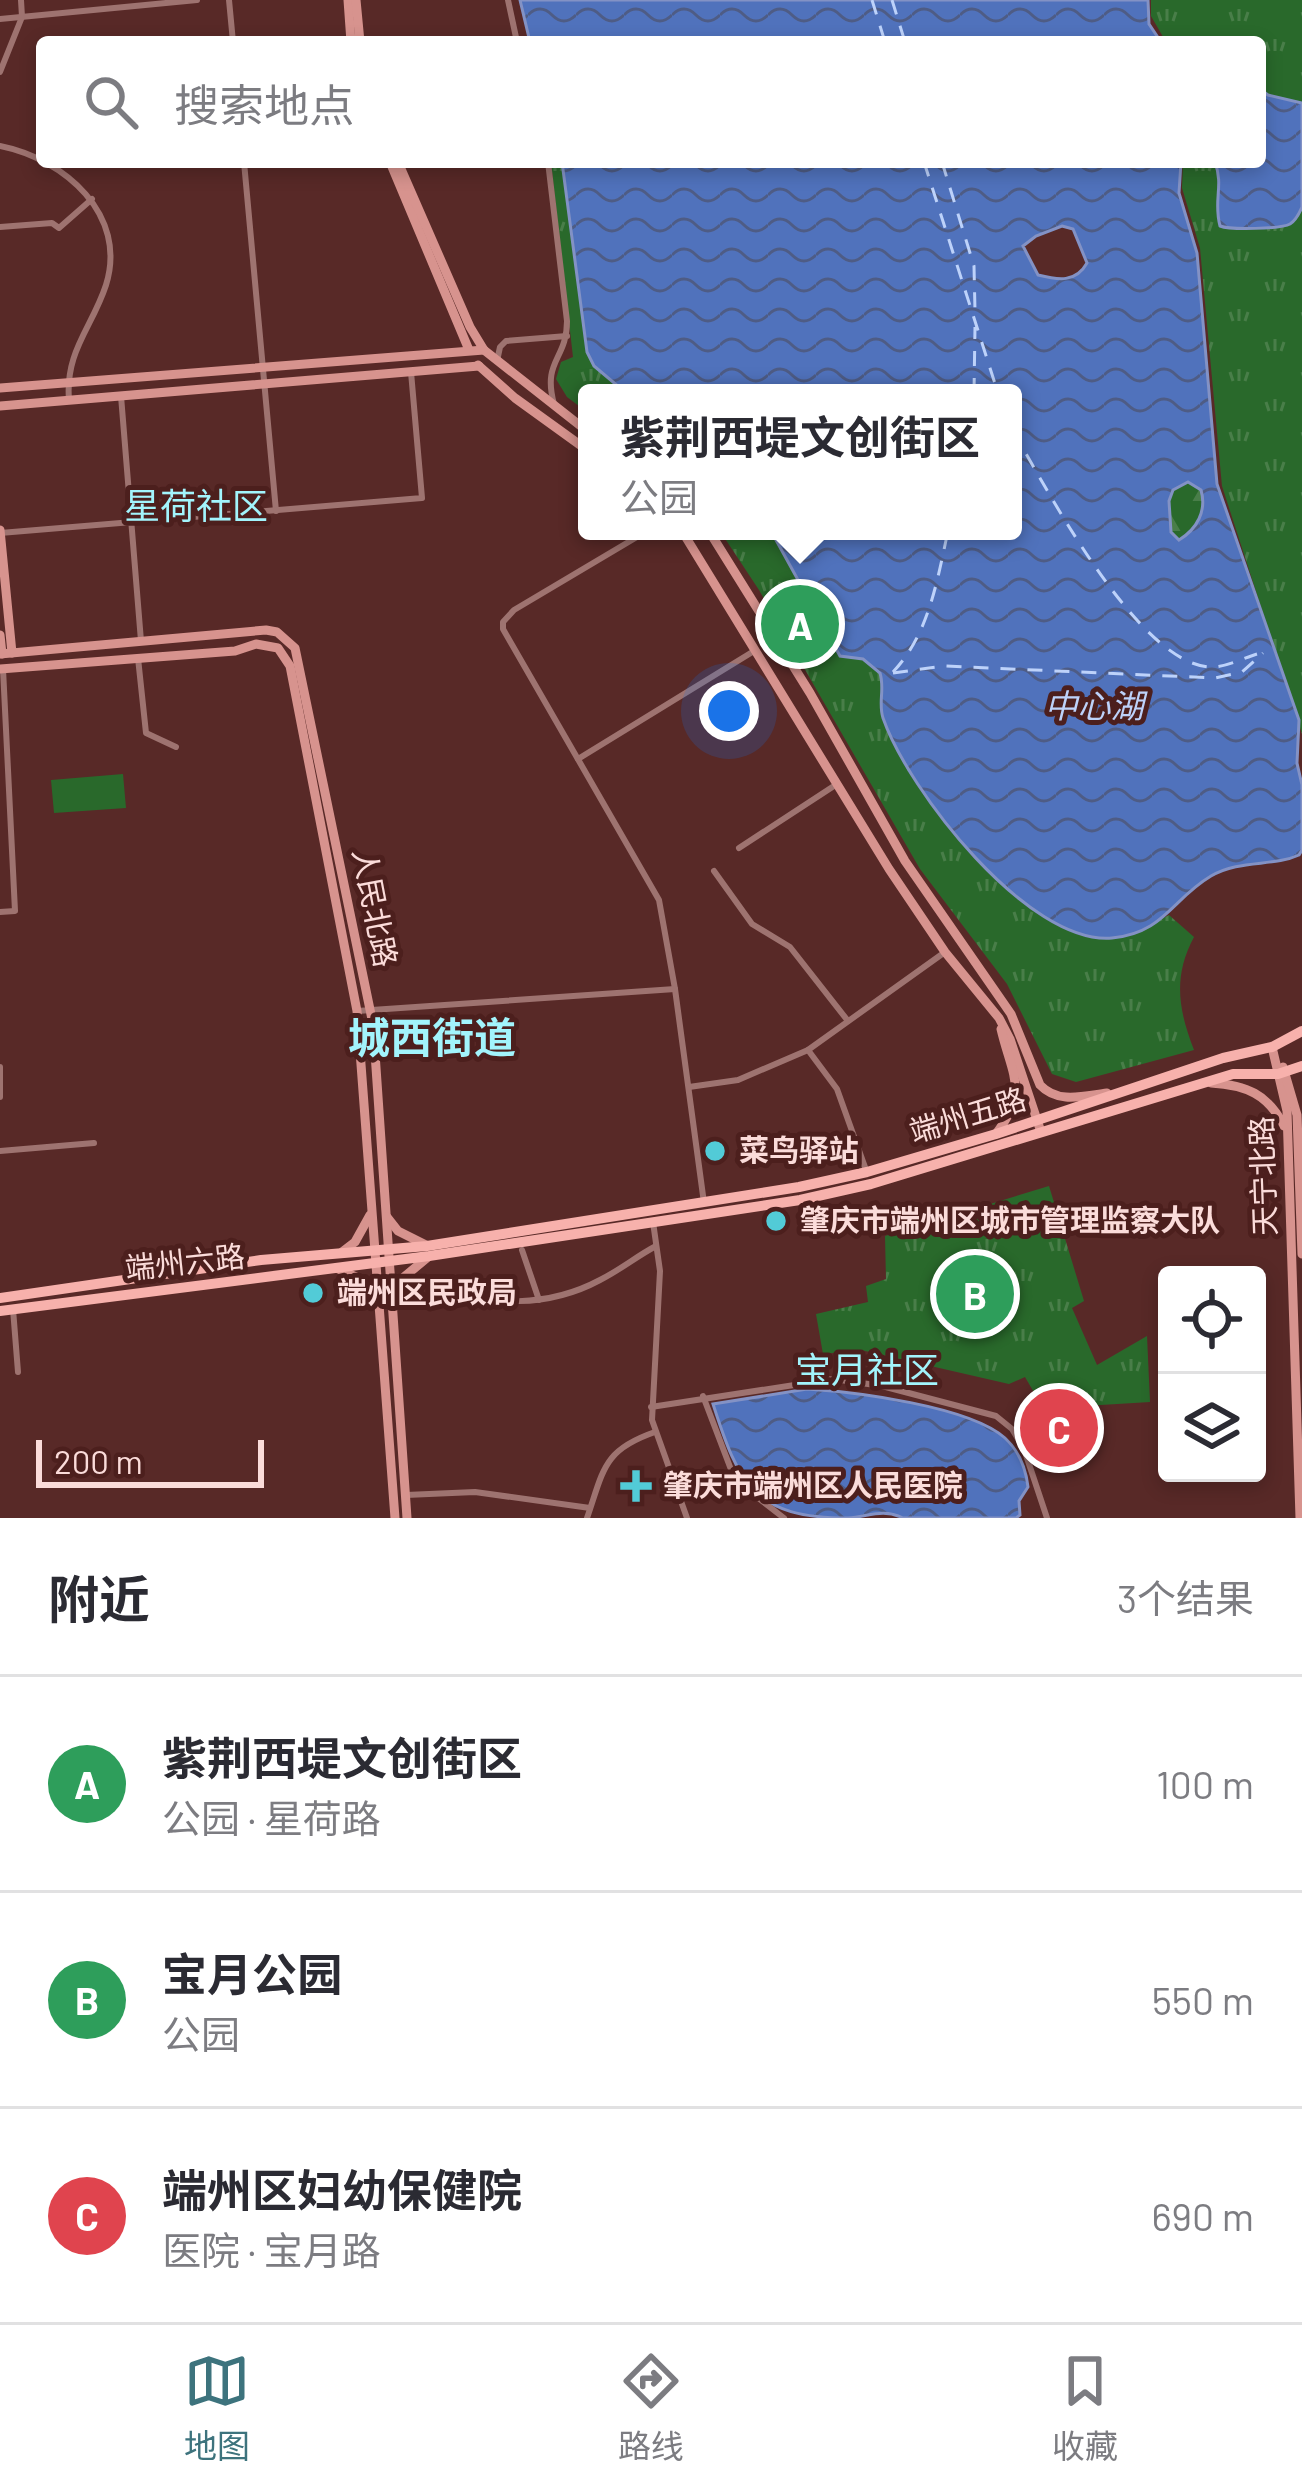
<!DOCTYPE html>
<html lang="zh">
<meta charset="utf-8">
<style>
body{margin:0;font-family:Barlow,"Noto Sans SC",sans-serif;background:#f2f2f3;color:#2b2b33}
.controls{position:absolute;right:36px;bottom:36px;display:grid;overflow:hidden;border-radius:12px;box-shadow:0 6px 18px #0003}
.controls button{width:108px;height:108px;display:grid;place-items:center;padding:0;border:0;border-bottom:3px solid #e1e1e2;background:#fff;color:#2b2b33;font:60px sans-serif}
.scale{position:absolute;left:36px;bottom:30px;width:228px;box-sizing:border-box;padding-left:12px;border:6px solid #fbdcda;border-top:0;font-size:33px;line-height:42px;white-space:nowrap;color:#fbdcda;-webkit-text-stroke:9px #4c1f1d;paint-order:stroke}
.you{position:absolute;left:729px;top:711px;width:42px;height:42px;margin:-30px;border:9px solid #fff;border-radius:50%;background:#1a73e8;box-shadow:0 0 0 18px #1a73e833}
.badge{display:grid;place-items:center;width:78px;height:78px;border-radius:50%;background:#3d737d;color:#fff;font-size:39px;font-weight:700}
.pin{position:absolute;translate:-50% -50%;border:6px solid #fff;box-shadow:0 3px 12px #0006}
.popup{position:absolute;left:578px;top:384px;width:444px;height:156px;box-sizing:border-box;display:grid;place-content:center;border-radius:12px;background:#fff;filter:drop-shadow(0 3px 9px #0005);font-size:39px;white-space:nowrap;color:#7c7c81}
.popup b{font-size:45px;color:#2b2b33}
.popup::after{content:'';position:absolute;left:50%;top:100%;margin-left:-24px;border:24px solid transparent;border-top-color:#fff}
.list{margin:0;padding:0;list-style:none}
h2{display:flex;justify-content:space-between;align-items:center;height:156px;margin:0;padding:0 48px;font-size:51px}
h2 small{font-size:39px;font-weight:400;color:#7c7c81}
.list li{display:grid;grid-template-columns:78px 1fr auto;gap:36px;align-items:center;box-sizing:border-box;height:216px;padding:0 48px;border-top:3px solid #e1e1e2}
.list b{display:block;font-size:45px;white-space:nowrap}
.list p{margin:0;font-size:39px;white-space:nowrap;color:#7c7c81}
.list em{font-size:39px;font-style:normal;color:#7c7c81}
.icon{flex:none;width:66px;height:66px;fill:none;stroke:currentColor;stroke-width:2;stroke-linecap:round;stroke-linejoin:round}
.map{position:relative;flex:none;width:1302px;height:1518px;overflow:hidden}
.search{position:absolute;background:#fff;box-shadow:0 6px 18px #0003;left:36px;right:36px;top:36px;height:132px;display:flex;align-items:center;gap:30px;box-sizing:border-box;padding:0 42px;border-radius:12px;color:#7c7c81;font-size:45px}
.sheet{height:804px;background:#fff}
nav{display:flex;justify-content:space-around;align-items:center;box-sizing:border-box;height:168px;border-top:3px solid #e1e1e2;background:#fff;font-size:33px;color:#7c7c81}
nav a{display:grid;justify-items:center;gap:6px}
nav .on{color:#3d737d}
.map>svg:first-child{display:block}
.grass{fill:#29692b}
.forest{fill:url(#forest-firs)}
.park{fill:url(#park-tufts)}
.water{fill:url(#water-waves);stroke:#8392c5;stroke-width:3;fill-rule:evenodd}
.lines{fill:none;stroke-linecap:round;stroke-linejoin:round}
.ferry{stroke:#bdd2fa;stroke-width:3;stroke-dasharray:15 12;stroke-linecap:butt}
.street{stroke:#9e7370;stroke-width:6}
.secondary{stroke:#d7938e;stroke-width:9}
.primary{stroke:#f7b1ac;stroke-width:10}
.poi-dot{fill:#52cbd7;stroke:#4c1f1d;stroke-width:4.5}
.labels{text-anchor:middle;stroke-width:10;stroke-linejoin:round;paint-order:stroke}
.street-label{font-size:30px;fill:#fbdcda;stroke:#4c1f1d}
.poi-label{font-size:30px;font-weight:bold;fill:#fbdcda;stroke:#4c1f1d;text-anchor:start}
.water-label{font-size:33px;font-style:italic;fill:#bdd2fa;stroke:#4c1f1d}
.quarter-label{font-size:36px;fill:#a2f4fc;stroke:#4c1f1d}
.district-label{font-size:42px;font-weight:bold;fill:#a2f4fc;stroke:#4c1f1d}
</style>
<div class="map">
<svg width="1302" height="1518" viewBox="0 0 1302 1518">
<defs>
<pattern id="forest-firs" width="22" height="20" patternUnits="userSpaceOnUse" patternTransform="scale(3)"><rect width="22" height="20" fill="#29692b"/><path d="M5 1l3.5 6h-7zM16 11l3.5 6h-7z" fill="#497e49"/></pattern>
<pattern id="park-tufts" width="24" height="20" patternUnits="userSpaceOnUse" patternTransform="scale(3)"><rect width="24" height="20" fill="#29692b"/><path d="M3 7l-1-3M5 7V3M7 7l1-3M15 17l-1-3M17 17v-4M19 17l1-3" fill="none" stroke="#497e49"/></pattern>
<pattern id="water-waves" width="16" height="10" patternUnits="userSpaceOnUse" patternTransform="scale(3)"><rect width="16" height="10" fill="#5072bc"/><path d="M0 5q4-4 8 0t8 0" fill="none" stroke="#4e5c85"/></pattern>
</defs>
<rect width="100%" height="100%" fill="#582927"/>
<polygon class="grass" points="123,774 126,808 54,813 51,780"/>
<path class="forest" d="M1188,482L1201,490C1207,511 1197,529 1179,540L1171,532L1169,501L1173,490Z"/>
<g class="park">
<polygon points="1151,0 1302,0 1302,734 1222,486 1200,248 1182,188 1183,162 1260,162 1260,42 1166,42 1151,16"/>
<polygon points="551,162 562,162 587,352 594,366 626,393 587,393 587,412 567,397 556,379 561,362 573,357"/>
<path d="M720,531H771L840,655L862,659L880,673L884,722L933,803L972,856L1008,888L1133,934L1169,915L1194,937C1173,976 1178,1009 1194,1050L1076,1082L1052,1074L1007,984L920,869L759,590Z"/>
<polygon points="1049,1186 1084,1301 1072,1308 1097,1365 1147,1336 1150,1402 1084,1406 1075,1390 1042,1406 1025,1377 1009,1384 861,1350 823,1354 816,1314 868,1302 866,1286 886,1279 885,1236"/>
</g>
<g class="water">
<polygon points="520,0 1148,0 1149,24 1161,42 530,42"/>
<path d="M1260,89L1268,95L1302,103V207C1299,214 1296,220 1290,224C1281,229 1230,230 1220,226C1213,200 1224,187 1215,162H1260Z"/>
<path d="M562,162H1181L1179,193L1197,253L1217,484L1299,720L1297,763L1302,785V850L1299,855C1273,867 1240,859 1211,876C1172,899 1164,933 1112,938C1028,945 908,790 883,718C878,703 885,689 880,673L863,659L840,656L771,531H1013V393H626L594,366L587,352ZM1062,226L1073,229L1087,263C1076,283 1058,280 1038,275L1023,246L1036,236ZM1188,482L1201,490C1207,511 1197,529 1179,540L1171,532L1169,501L1173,490Z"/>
<path d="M807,1389C855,1392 969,1406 1005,1438C1019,1451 1026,1469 1028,1487L1019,1501L1020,1515L1016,1518H903C882,1508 868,1517 848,1518C754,1518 739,1485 713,1404Z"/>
</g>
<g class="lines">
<g class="ferry">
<polyline points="872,0 885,42"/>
<polyline points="892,0 905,42"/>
<polyline points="924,162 998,393"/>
<polyline points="942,162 974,266 975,311"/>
<polyline points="974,393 975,327"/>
<path d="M1013,431C1046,487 1139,667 1212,667C1226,667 1244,658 1257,654"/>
<path d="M893,672C929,634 937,581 948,531"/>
<polyline points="893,673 944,666 1215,678 1242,672 1263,653"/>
</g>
<g class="street">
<polyline points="229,0 233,42"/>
<polyline points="508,0 517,42"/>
<polyline points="0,19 197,0"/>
<polyline points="0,72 22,17 21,0"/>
<path d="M0,146C65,159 128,215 106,285C92,328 65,351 69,400"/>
<polyline points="244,162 276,511"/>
<path d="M548,162L567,321C567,360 542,360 554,404"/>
<polyline points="0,227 52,223 59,228 92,199"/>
<polyline points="497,361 500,347 506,341 567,336"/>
<polyline points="121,396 141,641"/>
<polyline points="647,531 514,610 503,622 503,629 659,900 675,989 704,1203"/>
<polyline points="0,533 422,498 411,372"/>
<polyline points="138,658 146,733 176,747"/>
<polyline points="578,759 754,651"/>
<polyline points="739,848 837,784"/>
<polyline points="714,871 752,924 790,947 848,1021"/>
<polyline points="0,912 15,911 3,669"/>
<polyline points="357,1011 675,989"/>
<polyline points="808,1050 837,1089 866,1170"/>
<polyline points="0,1067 0,1097"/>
<polyline points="689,1087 738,1080 808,1050 945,952"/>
<polyline points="0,1151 94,1143"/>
<polyline points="653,1222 660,1271 652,1420 687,1518"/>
<polyline points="522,1250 539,1300"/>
<path d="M435,1290C492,1304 546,1309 600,1280C620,1270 637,1256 656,1246"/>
<polyline points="13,1309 18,1372"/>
<polyline points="703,1396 735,1480 784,1518"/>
<polyline points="651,1407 833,1379 882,1386 996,1416 1012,1429 1024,1449 1047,1518"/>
<polyline points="406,1495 475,1492 590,1508"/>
<path d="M587,1518C604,1469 603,1450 655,1432"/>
</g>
<g class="secondary">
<polyline points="348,0 351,42"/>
<polyline points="356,0 360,42"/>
<polyline points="390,162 469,350"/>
<polyline points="398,162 470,327 484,350 587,431"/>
<polyline points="478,365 515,398 587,450"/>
<polyline points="0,388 484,350"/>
<polyline points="0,406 479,366"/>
<polyline points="0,530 12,653"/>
<polyline points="682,531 889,869 945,952 999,1018 1010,1039 1041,1132"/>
<path d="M709,531L810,693L905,861L1011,1014L1040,1085C1058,1104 1083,1096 1107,1093"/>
<polyline points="0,635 2,654"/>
<polyline points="0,654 266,630 277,632 295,648 373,1024 407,1518"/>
<polyline points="0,669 235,651 256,644 278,648 290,666 357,1011 395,1518"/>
<polyline points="1272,1047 1287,1111 1300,1518"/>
<polyline points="1283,1067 1297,1115 1302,1254"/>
<path d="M1211,1083C1246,1085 1268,1094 1284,1126"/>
<path d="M996,1134C1029,1090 1012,1076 1001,1029"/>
<polyline points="387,1217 398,1231 426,1245"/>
<polyline points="342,1252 355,1242 370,1215"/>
<polyline points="336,1268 363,1280 378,1299"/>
<polyline points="394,1299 404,1277 428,1257"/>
</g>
<g class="primary">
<polyline points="0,1298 261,1260 427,1246 799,1187 867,1172 996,1134 1223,1058 1272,1047 1302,1031"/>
<polyline points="0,1311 429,1256 800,1200 871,1184 1233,1074 1278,1074 1302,1066"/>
</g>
</g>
<g class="poi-dot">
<circle cx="715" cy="1151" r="12"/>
<circle cx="776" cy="1221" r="12"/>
<circle cx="313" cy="1293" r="12"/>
<path d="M630 1468h12v12h12v12h-12v12h-12v-12h-12v-12h12z"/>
</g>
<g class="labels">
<g class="street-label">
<text transform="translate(374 908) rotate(79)" y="10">人民北路</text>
<text transform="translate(968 1116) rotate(-17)" y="10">端州五路</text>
<text transform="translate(1264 1176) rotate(-92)" y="10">天宁北路</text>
<text transform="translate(185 1263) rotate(-6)" y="10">端州六路</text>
</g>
<g class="poi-label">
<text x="739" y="1161">菜鸟驿站</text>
<text x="800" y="1231">肇庆市端州区城市管理监察大队</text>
<text x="337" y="1303">端州区民政局</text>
<text x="663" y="1496">肇庆市端州区人民医院</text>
</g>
<g class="water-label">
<text x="1094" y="718">中心湖</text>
</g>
<g class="quarter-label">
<text x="196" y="519">星荷社区</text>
<text x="867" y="1383">宝月社区</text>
</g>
<g class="district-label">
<text x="432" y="1053">城西街道</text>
</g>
</g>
</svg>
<div class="controls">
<button><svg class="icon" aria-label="locate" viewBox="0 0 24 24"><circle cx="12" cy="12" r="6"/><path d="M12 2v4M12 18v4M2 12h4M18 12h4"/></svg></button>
<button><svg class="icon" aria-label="layers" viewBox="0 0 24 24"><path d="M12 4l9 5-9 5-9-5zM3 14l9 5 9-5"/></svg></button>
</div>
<div class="scale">200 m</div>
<div class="you"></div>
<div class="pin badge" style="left:800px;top:624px;background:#2e9e5b">A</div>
<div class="popup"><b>紫荆西堤文创街区</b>公园</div>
<div class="pin badge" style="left:975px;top:1294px;background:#2e9e5b">B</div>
<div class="pin badge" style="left:1059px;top:1428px;background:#e0444e">C</div>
<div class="search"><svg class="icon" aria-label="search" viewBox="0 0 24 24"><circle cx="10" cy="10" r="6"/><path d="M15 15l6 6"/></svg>搜索地点</div>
</div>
<section class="sheet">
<h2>附近<small>3个结果</small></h2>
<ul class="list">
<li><span class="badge" style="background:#2e9e5b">A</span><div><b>紫荆西堤文创街区</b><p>公园 · 星荷路</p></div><em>100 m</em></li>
<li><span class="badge" style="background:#2e9e5b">B</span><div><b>宝月公园</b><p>公园</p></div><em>550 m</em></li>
<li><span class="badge" style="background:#e0444e">C</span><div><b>端州区妇幼保健院</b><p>医院 · 宝月路</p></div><em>690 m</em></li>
</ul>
</section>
<nav>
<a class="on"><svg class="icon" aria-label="map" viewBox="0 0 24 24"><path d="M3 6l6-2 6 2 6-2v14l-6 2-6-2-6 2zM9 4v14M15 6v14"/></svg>地图</a>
<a><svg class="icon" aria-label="directions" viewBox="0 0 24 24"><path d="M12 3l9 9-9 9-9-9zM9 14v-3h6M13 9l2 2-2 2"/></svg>路线</a>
<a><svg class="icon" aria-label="saved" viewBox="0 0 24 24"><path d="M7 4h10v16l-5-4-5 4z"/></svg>收藏</a>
</nav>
